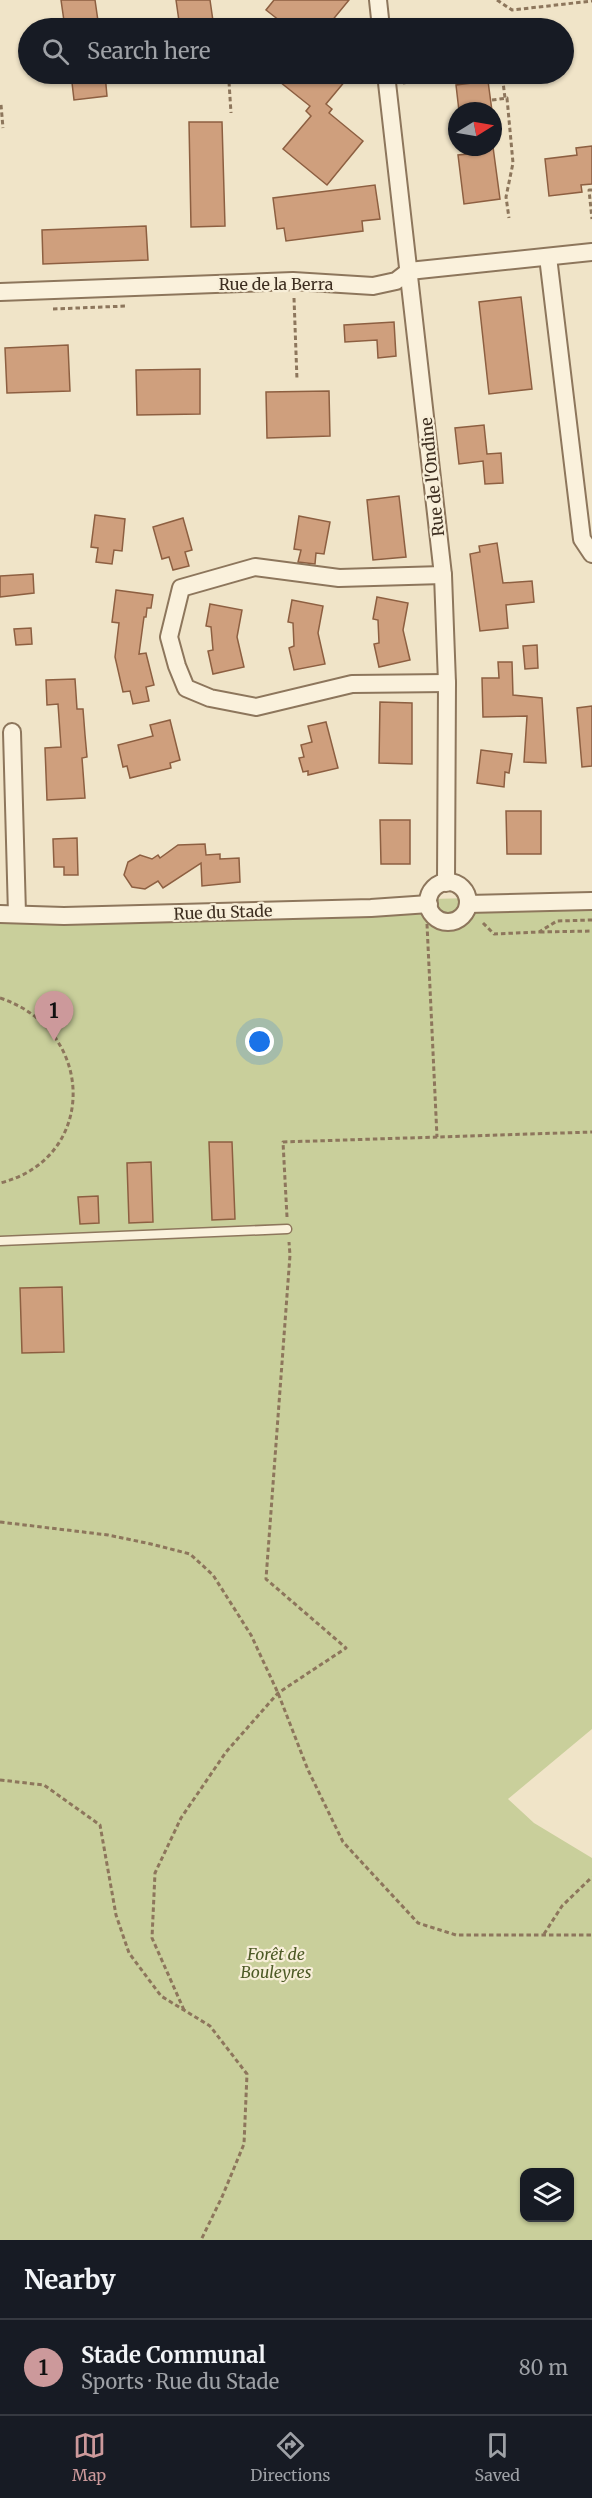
<!DOCTYPE html>
<meta charset="utf-8">
<style>
body{margin:0;font-family:Merriweather,serif;background:#242831;color:#f1f3f6}
.controls{position:absolute;right:18px;bottom:18px;display:grid;overflow:hidden;border-radius:12px;box-shadow:0 2px 4px #0004}
.controls button{width:54px;height:54px;display:grid;place-items:center;padding:0;border:0;border-bottom:2px solid #363941;background:#171b24;color:#f1f3f6;font:30px sans-serif}
.compass{position:absolute;left:448px;top:102px;width:54px;height:54px;border-radius:50%;background:#171b24;box-shadow:0 2px 4px #0004;rotate:79deg}
.you{position:absolute;left:260px;top:1042px;width:21px;height:21px;margin:-15px;border:4px solid #fff;border-radius:50%;background:#1a73e8;box-shadow:0 0 0 9px #1a73e833}
.badge{display:grid;place-items:center;width:39px;height:39px;border-radius:50%;background:#cc999b;color:#111;font-size:20px;font-weight:700}
.pin{position:absolute;translate:-50% -50px;filter:drop-shadow(0 2px 3px #0008)}
.pin::after{content:'';position:absolute;top:32px;width:21px;height:18px;background:inherit;clip-path:polygon(0 0,100% 0,50% 100%)}
.list{margin:0;padding:0;list-style:none}
h2{display:flex;justify-content:space-between;align-items:center;height:78px;margin:0;padding:0 24px;font-size:26px}
h2 small{font-size:20px;font-weight:400;color:#9ea1a6}
.list li{display:grid;grid-template-columns:39px 1fr auto;gap:18px;align-items:center;box-sizing:border-box;height:96px;padding:0 24px;border-top:2px solid #363941}
.list b{display:block;font-size:22px;white-space:nowrap}
.list p{margin:0;font-size:20px;white-space:nowrap;color:#9ea1a6}
.list em{font-size:20px;font-style:normal;color:#9ea1a6}
.icon{flex:none;width:33px;height:33px;fill:none;stroke:currentColor;stroke-width:2;stroke-linecap:round;stroke-linejoin:round}
.map{position:relative;flex:none;width:592px;height:2240px;overflow:hidden}
.search{position:absolute;background:#171b24;box-shadow:0 2px 4px #0004;left:18px;right:18px;top:18px;height:66px;display:flex;align-items:center;gap:15px;box-sizing:border-box;padding:0 21px;border-radius:33px;color:#9ea1a6;font-size:22px}
.sheet{height:174px;background:#171b24}
nav{display:flex;justify-content:space-around;align-items:center;box-sizing:border-box;height:84px;border-top:2px solid #363941;background:#171b24;font-size:16px;color:#9ea1a6}
nav a{display:grid;justify-items:center;gap:3px}
nav .on{color:#cc999b}
.map>svg:first-child{display:block}
.green{fill:#c9cf9b;fill-rule:evenodd}
.building{fill:#cf9f7d;stroke:#8d5f41;stroke-width:1.5}
.lines{fill:none;stroke-linecap:round;stroke-linejoin:round}
.service-casing{stroke:#8d765c;stroke-width:11}
.minor-casing{stroke:#8d765c;stroke-width:20}
.path{stroke:#8d765c;stroke-width:3;stroke-dasharray:4.5 3;stroke-linecap:butt}
.service{stroke:#faf1dc;stroke-width:8}
.minor{stroke:#faf1dc;stroke-width:16}
.labels{text-anchor:middle;stroke-width:4.5;stroke-linejoin:round;paint-order:stroke}
.street-label{font-size:16px;fill:#3d2e20;stroke:#f7eed8}
.park-label{font-size:16px;font-style:italic;fill:#4d5a26;stroke:#f7eed8}
</style>
<div class="map">
<svg width="592" height="2240" viewBox="0 0 592 2240">
<rect width="100%" height="100%" fill="#f0e4c8"/>
<path class="green" d="M592,895V1729L508,1799L534,1823L592,1858V2240H0V910ZM524,2172H570V2218H524Z"/>
<g class="building">
<polygon points="61,0 95,0 99,28 65,28"/>
<polygon points="176,0 210,0 214,28 180,28"/>
<polygon points="274,0 349,0 326,28 289,28 266,10"/>
<polygon points="71,74 105,74 107,96 74,100"/>
<polygon points="270,74 351,74 326,104 332,109 329,113 363,141 327,185 283,149 311,116 306,111 310,106"/>
<polygon points="488,81 492,111 459,111 456,85"/>
<polygon points="189,122 222,122 225,226 191,227"/>
<polygon points="592,146 592,184 581,185 582,192 549,196 545,159 577,155 576,148"/>
<polygon points="477,147 493,147 500,199 464,204 458,155 478,153"/>
<polygon points="375,185 380,219 362,221 363,231 286,241 284,228 277,229 273,198"/>
<polygon points="146,226 148,260 43,264 42,230"/>
<polygon points="521,297 532,389 489,394 479,302"/>
<polygon points="394,322 396,356 378,358 377,340 345,342 344,325"/>
<polygon points="68,345 70,391 7,393 5,348"/>
<polygon points="200,369 200,414 137,415 136,370"/>
<polygon points="329,391 330,436 267,438 266,392"/>
<polygon points="484,425 487,454 501,453 503,483 485,484 483,461 459,464 455,428"/>
<polygon points="399,496 406,557 373,560 367,500"/>
<polygon points="95,515 125,519 122,551 114,550 112,564 96,562 98,548 91,547"/>
<polygon points="299,516 330,522 324,554 316,553 315,564 298,562 301,550 294,549"/>
<polygon points="183,518 192,550 185,552 189,566 173,570 169,557 162,559 153,527"/>
<polygon points="497,543 503,583 532,581 534,602 506,605 508,628 480,631 470,554 480,552 479,546"/>
<polygon points="33,574 34,593 0,597 0,576"/>
<polygon points="116,590 153,595 151,608 147,608 146,617 144,617 139,654 146,653 154,685 146,687 149,701 133,704 130,691 123,692 115,657 119,623 112,622"/>
<polygon points="377,597 408,603 403,630 410,660 379,667 374,644 379,643 378,620 373,619"/>
<polygon points="292,600 323,606 318,633 325,664 294,670 289,648 294,646 293,623 288,622"/>
<polygon points="210,604 242,610 237,637 244,667 213,674 208,651 213,650 211,627 206,626"/>
<polygon points="31,628 32,644 16,645 14,629"/>
<polygon points="537,645 538,668 525,669 523,646"/>
<polygon points="498,662 512,662 513,695 542,698 546,763 524,762 527,716 483,717 482,678 499,678"/>
<polygon points="75,679 77,709 83,709 85,735 87,757 82,758 85,798 47,800 45,748 61,747 58,704 47,705 46,680"/>
<polygon points="380,702 412,703 412,764 379,763"/>
<polygon points="592,706 592,766 582,767 577,708"/>
<polygon points="170,720 180,760 170,763 171,768 130,778 127,766 123,767 118,745 153,736 150,725"/>
<polygon points="326,722 338,768 308,775 308,771 303,772 299,758 304,757 301,745 312,742 308,726"/>
<polygon points="481,750 512,754 509,773 505,772 504,787 477,783"/>
<polygon points="506,811 541,811 541,854 507,854"/>
<polygon points="380,820 410,820 410,864 381,864"/>
<polygon points="77,838 78,875 64,875 64,867 54,867 53,839"/>
<polygon points="205,844 206,855 220,854 220,859 239,858 240,882 202,886 201,863 163,888 158,881 145,889 132,887 124,875 128,862 140,855 152,859 158,855 160,858 178,845"/>
<polygon points="209,1142 232,1142 235,1219 212,1220"/>
<polygon points="151,1162 153,1222 129,1223 127,1163"/>
<polygon points="98,1196 99,1223 80,1224 78,1197"/>
<polygon points="62,1287 64,1352 22,1353 20,1288"/>
</g>
<g class="lines">
<defs>
<polyline id="service" points="0,1241 287,1229"/>
<g id="minor">
<polyline points="378,0 381,28"/>
<polyline points="386,74 443,575 447,683 446,883"/>
<polyline points="548,257 582,539 592,554"/>
<polyline points="0,292 293,281 373,286 396,281 409,271 592,252"/>
<polyline points="443,575 339,578 255,567 181,588 169,637 177,666 186,688 210,698 256,707 352,684 447,683"/>
<polyline points="12,732 17,914"/>
<circle cx="448" cy="902" r="20"/>
<polyline points="468,904 592,901"/>
<polyline points="0,914 64,916 371,908 429,904"/>
</g>
</defs>
<use href="#service" class="service-casing"/>
<use href="#minor" class="minor-casing"/>
<g class="path">
<polyline points="497,0 512,10 592,1"/>
<polyline points="229,82 231,113"/>
<polyline points="403,83 446,77 456,81 502,74 505,98"/>
<polyline points="492,100 507,98 513,163 506,197 509,218"/>
<polyline points="1,105 3,128"/>
<polyline points="592,190 589,190 592,219"/>
<polyline points="294,298 297,380"/>
<polyline points="53,309 127,306"/>
<polyline points="483,923 494,934 539,932 557,921 592,920"/>
<polyline points="427,924 437,1137"/>
<polyline points="540,932 592,931"/>
<path d="M0,998C97,1030 98,1159 0,1183"/>
<polyline points="287,1217 283,1142 592,1132"/>
<polyline points="0,1522 108,1535 151,1544 190,1554 213,1575 251,1635 278,1693 308,1770 343,1842 418,1923 456,1935 592,1935"/>
<polyline points="0,1780 44,1785 100,1825 116,1915 129,1953 161,1996 210,2026 247,2074 244,2144 222,2197 201,2240"/>
<polyline points="544,1934 562,1906 592,1877"/>
<polyline points="184,2010 152,1938 155,1873 181,1818 226,1752 278,1693 346,1648 266,1579 290,1255 289,1242"/>
</g>
<use href="#service" class="service"/>
<use href="#minor" class="minor"/>
</g>
<g class="labels">
<g class="street-label">
<text x="276" y="290">Rue de la Berra</text>
<text transform="translate(432 477) rotate(-96)" y="6">Rue de l'Ondine</text>
<text transform="translate(223 912) rotate(-2)" y="6">Rue du Stade</text>
</g>
<g class="park-label">
<text x="276" y="1960">Forêt de<tspan x="276" dy="18">Bouleyres</tspan></text>
</g>
</g>
</svg>
<div class="controls">
<button><svg class="icon" aria-label="layers" viewBox="0 0 24 24"><path d="M12 4l9 5-9 5-9-5zM3 14l9 5 9-5"/></svg></button>
</div>
<svg class="compass" viewBox="-18 -18 36 36"><path d="M0-13l5 13h-10z" fill="#e53935"/><path d="M0 13l5-13h-10z" fill="#9ea1a6"/></svg>
<div class="you"></div>
<div class="pin badge" style="left:54px;top:1041px">1</div>
<div class="search"><svg class="icon" aria-label="search" viewBox="0 0 24 24"><circle cx="10" cy="10" r="6"/><path d="M15 15l6 6"/></svg>Search here</div>
</div>
<section class="sheet">
<h2>Nearby<small></small></h2>
<ul class="list">
<li><span class="badge">1</span><div><b>Stade Communal</b><p>Sports · Rue du Stade</p></div><em>80 m</em></li>
</ul>
</section>
<nav>
<a class="on"><svg class="icon" aria-label="map" viewBox="0 0 24 24"><path d="M3 6l6-2 6 2 6-2v14l-6 2-6-2-6 2zM9 4v14M15 6v14"/></svg>Map</a>
<a><svg class="icon" aria-label="directions" viewBox="0 0 24 24"><path d="M12 3l9 9-9 9-9-9zM9 14v-3h6M13 9l2 2-2 2"/></svg>Directions</a>
<a><svg class="icon" aria-label="saved" viewBox="0 0 24 24"><path d="M7 4h10v16l-5-4-5 4z"/></svg>Saved</a>
</nav>
